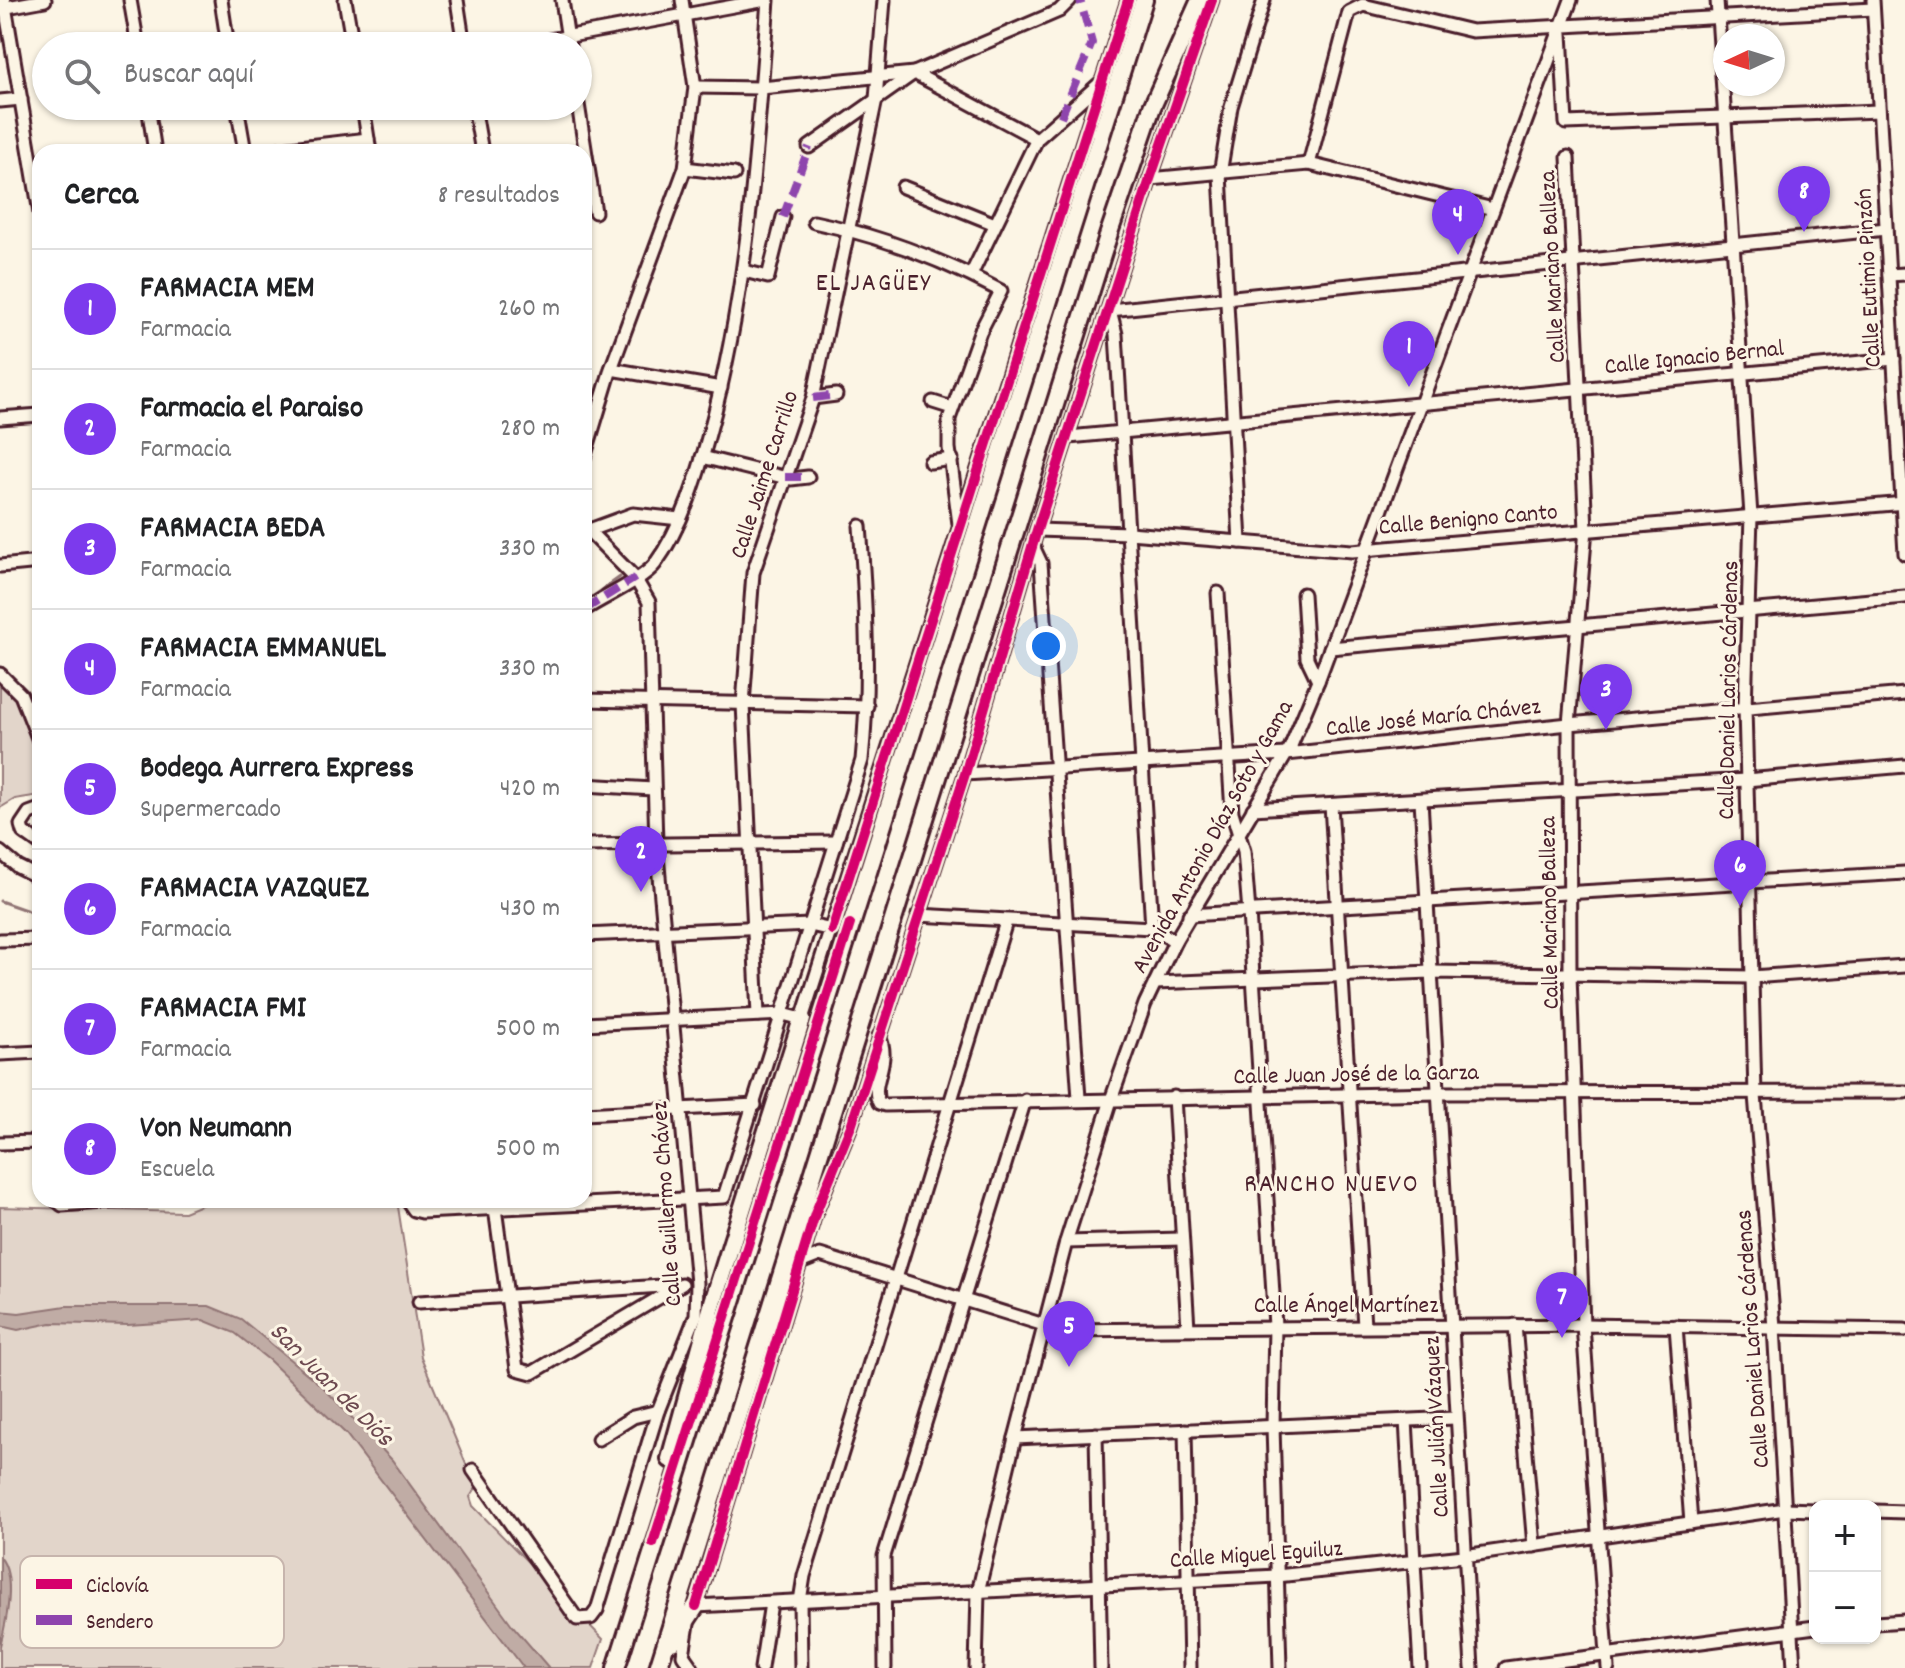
<!DOCTYPE html>
<html lang="es">
<meta charset="utf-8">
<style>
body{margin:0;font-family:Dekko,sans-serif;background:#f2f2f2;color:#202124}
.controls{position:absolute;right:24px;bottom:24px;display:grid;overflow:hidden;border-radius:16px;box-shadow:0 2px 6px #0004}
.controls button{width:72px;height:72px;display:grid;place-items:center;padding:0;border:0;border-bottom:2px solid #e0e0e0;background:#fff;color:#202124;font:40px sans-serif}
.compass{position:absolute;left:1713px;top:24px;width:72px;height:72px;border-radius:50%;background:#fff;box-shadow:0 2px 6px #0004;rotate:266deg}
.you{position:absolute;left:1046px;top:646px;width:28px;height:28px;margin:-20px;border:6px solid #fff;border-radius:50%;background:#1a73e8;box-shadow:0 0 0 12px #1a73e833}
.badge{display:grid;place-items:center;width:52px;height:52px;border-radius:50%;background:#7c3aed;color:#fff;font-size:26px;font-weight:700}
.pin{position:absolute;translate:-50% -66px;filter:drop-shadow(0 2px 4px #0008)}
.pin::after{content:'';position:absolute;top:42px;width:28px;height:24px;background:inherit;clip-path:polygon(0 0,100% 0,50% 100%)}
.list{margin:0;padding:0;list-style:none}
h2{display:flex;justify-content:space-between;align-items:center;height:104px;margin:0;padding:0 32px;font-size:34px}
h2 small{font-size:26px;font-weight:400;color:#757577}
.list li{display:grid;grid-template-columns:52px 1fr auto;gap:24px;align-items:center;box-sizing:border-box;height:120px;padding:0 32px;border-top:2px solid #e0e0e0}
.list b{display:block;font-size:30px;white-space:nowrap}
.list p{margin:0;font-size:26px;white-space:nowrap;color:#757577}
.list em{font-size:26px;font-style:normal;color:#757577}
.icon{flex:none;width:44px;height:44px;fill:none;stroke:currentColor;stroke-width:2;stroke-linecap:round;stroke-linejoin:round}
.map{position:relative;flex:none;width:1905px;height:1668px;overflow:hidden}
.search{position:absolute;background:#fff;box-shadow:0 2px 6px #0004;left:32px;top:32px;width:560px;height:88px;display:flex;align-items:center;gap:20px;box-sizing:border-box;padding:0 28px;border-radius:44px;color:#757577;font-size:30px}
.panel{position:absolute;background:#fff;box-shadow:0 2px 6px #0004;left:32px;top:144px;width:560px;height:1064px;border-radius:24px}
.map>svg:first-child{display:block}
.green{fill:#e2d5ca;stroke:#967a7a;stroke-width:2}
.water{fill:#c0aca5;stroke:#917474;stroke-width:2}
.lines{fill:none;stroke-linecap:round;stroke-linejoin:round}
.stream{stroke:#917474;stroke-width:3}
.minor-casing{stroke:#4a1f2b;stroke-width:17}
.highway-casing{stroke:#4a1f2b;stroke-width:22}
.minor{stroke:#fcf5e5;stroke-width:11}
.highway{stroke:#fcf5e5;stroke-width:16}
.quiet{stroke:#8e44ad;stroke-width:8;stroke-dasharray:16 8;stroke-linecap:butt}
.cycleway-casing{stroke:#fcf5e5;stroke-width:15}
.cycleway{stroke:#d6006c;stroke-width:10}
.labels{text-anchor:middle;stroke-width:6;stroke-linejoin:round;paint-order:stroke}
.street-label{font-size:24px;fill:#4a1f2b;stroke:#fcf5e5}
.neighbourhood-label{font-size:26px;letter-spacing:2px;fill:#4a1f2b;stroke:#fcf5e5}
.water-label{font-size:26px;font-style:italic;fill:#6d4950;stroke:#fcf5e5}
.key{fill:#fcf5e5;stroke:#c7b5ad;stroke-width:2}
.key-label{font-size:22px;fill:#4a1f2b}
</style>
<div class="map">
<svg width="1905" height="1668" viewBox="0 0 1905 1668">
<rect width="100%" height="100%" fill="#fcf5e5"/>
<filter id="ink" filterUnits="userSpaceOnUse"><feTurbulence type="fractalNoise" baseFrequency=".0125" numOctaves="2"/><feDisplacementMap in="SourceGraphic" scale="16" xChannelSelector="R" yChannelSelector="G"/><feConvolveMatrix kernelMatrix="1 2 1 2 8 2 1 2 1" color-interpolation-filters="sRGB"/></filter>
<g filter="url(#ink)">
<g class="green">
<polygon points="0,684 23,701 40,759 40,795 15,799 0,808"/>
<polygon points="213,1200 397,1200 421,1357 476,1488 470,1497 473,1506 603,1639 593,1668 0,1668 0,1207 184,1212"/>
</g>
<g class="water">
<polygon points="66,1306 209,1306 241,1319 323,1387 392,1460 512,1625 549,1668 524,1668 346,1434 269,1360 235,1333 203,1320 128,1325 51,1323 18,1330 0,1326 0,1311 19,1313"/>
<path d="M0,1557C17,1577 6,1623 0,1646Z"/>
</g>
<g class="lines">
<g class="stream">
<polyline points="584,603 620,577"/>
<polyline points="0,901 40,915"/>
</g>
<defs>
<g id="minor">
<polyline points="4,0 40,213"/>
<polyline points="130,0 138,46"/>
<polyline points="221,0 228,46"/>
<polyline points="345,0 353,46"/>
<polyline points="457,0 464,46"/>
<polyline points="562,0 569,46"/>
<polyline points="1212,0 1150,179 1037,530 965,774 851,1126 815,1214 696,1606 1277,1576 1464,1556 1785,1509 1815,1510"/>
<polyline points="1717,0 1751,516 1745,707 1755,1095 1774,1327 1794,1668"/>
<polyline points="1873,0 1905,554"/>
<polyline points="2,8 45,0"/>
<polyline points="1561,33 1566,123 1879,111"/>
<polyline points="516,46 766,0"/>
<polyline points="695,87 761,88 914,73 1037,139"/>
<polyline points="0,101 21,99"/>
<polyline points="578,104 595,212"/>
<polyline points="148,106 155,152"/>
<polyline points="237,106 245,152"/>
<polyline points="363,106 370,152"/>
<polyline points="474,106 482,152"/>
<polyline points="809,147 914,73 1059,11 1070,0"/>
<polyline points="256,152 368,139"/>
<polyline points="1568,157 1586,529 1569,724 1570,975 1583,1325 1608,1668"/>
<polyline points="1309,164 1349,12 1363,5 1472,31 1873,9"/>
<polyline points="685,168 734,174"/>
<polyline points="1150,179 1309,164 1493,209"/>
<polyline points="903,187 995,224"/>
<path d="M814,222C877,235 943,260 1001,291L980,332L949,419V448L959,524"/>
<polyline points="744,271 768,277 783,217"/>
<polyline points="971,275 1037,139 1100,83"/>
<polyline points="1889,275 1905,274"/>
<polyline points="611,369 721,388"/>
<polyline points="813,398 836,395"/>
<polyline points="933,402 952,408"/>
<polyline points="0,418 40,415"/>
<polyline points="1069,437 1894,359"/>
<polyline points="702,457 791,479 808,477"/>
<polyline points="584,458 611,369 685,168 695,87 682,0"/>
<polyline points="930,462 952,459"/>
<polyline points="1037,530 1129,533 1352,551 1905,503"/>
<polyline points="584,532 633,514 680,519"/>
<polyline points="1240,542 1220,174 1231,107 1264,0"/>
<polyline points="1033,546 1041,563 1079,1098"/>
<polyline points="0,566 40,562"/>
<polyline points="1218,593 1232,812 1244,851 1249,912 1275,1326 1273,1426 1280,1668"/>
<polyline points="1303,594 1307,658 1318,681"/>
<path d="M584,610C602,598 644,579 655,564C682,527 697,478 709,434C748,293 757,146 768,0"/>
<polyline points="1330,648 1905,597"/>
<polyline points="0,674 21,695 40,743"/>
<polyline points="584,700 867,706"/>
<polyline points="965,774 1286,754 1569,724 1905,694"/>
<polyline points="584,785 653,789"/>
<polyline points="1421,800 1472,1668"/>
<polyline points="1331,805 1364,1326"/>
<polyline points="40,809 29,813 21,825 23,832 40,844"/>
<polyline points="1253,809 1746,780 1905,766"/>
<polyline points="584,845 836,842"/>
<polyline points="0,852 18,867 40,878"/>
<polyline points="918,915 1152,928 1175,941"/>
<polyline points="1189,915 1905,873"/>
<polyline points="1152,928 1116,334 1110,310 1886,229"/>
<polyline points="584,935 810,925 832,930"/>
<polyline points="0,940 40,939"/>
<polyline points="1155,983 1431,972 1752,977 1905,966"/>
<polyline points="758,1015 743,704 753,573 813,398 876,99 884,0"/>
<polyline points="584,1024 783,1014 802,1019 1128,0"/>
<path d="M879,1036C892,1063 869,1083 879,1103L885,1105L1438,1093L1905,1092"/>
<polyline points="0,1054 40,1052"/>
<polyline points="1174,1097 1188,1328"/>
<polyline points="584,1114 755,1105"/>
<polyline points="0,1143 40,1142"/>
<polyline points="56,1200 62,1205 132,1200"/>
<path d="M407,1200L414,1210L422,1212L724,1197L862,760C870,681 866,604 860,526"/>
<polyline points="494,1201 517,1369 532,1373 682,1284"/>
<polyline points="1066,1242 1182,1239"/>
<polyline points="800,1263 820,1255 1060,1330 1583,1325 1905,1330"/>
<polyline points="419,1302 677,1285"/>
<polyline points="1515,1325 1534,1546"/>
<polyline points="1676,1326 1691,1523"/>
<polyline points="1406,1420 1420,1668"/>
<polyline points="1185,1430 1190,1668"/>
<polyline points="1096,1434 1101,1668"/>
<polyline points="1015,1438 1455,1418"/>
<polyline points="598,1439 633,1417 658,1411"/>
<polyline points="473,1470 577,1619 591,1618 597,1610 658,1411 696,1315 697,1283 656,844 649,602 635,578 584,526"/>
<polyline points="1875,1511 1905,1512"/>
<polyline points="1875,1623 1905,1621"/>
<polyline points="688,1624 683,1655 692,1668"/>
<polyline points="761,1668 771,1603"/>
<polyline points="801,1668 800,1601 804,1576 1006,922"/>
<polyline points="885,1668 884,1556 1025,1100"/>
<polyline points="976,1668 978,1592 1015,1438 1066,1242 1112,1097 1145,1004 1175,941 1290,748 1318,681 1571,0"/>
<polyline points="1506,1668 1815,1627"/>
</g>
<g id="highway">
<polyline points="670,1459 713,1302 802,1019"/>
<polyline points="672,1642 696,1606"/>
<polyline points="616,1668 1144,0"/>
<polyline points="658,1668 1109,233 1152,107 1200,0"/>
</g>
</defs>
<use href="#minor" class="minor-casing"/>
<use href="#highway" class="highway-casing"/>
<use href="#minor" class="minor"/>
<use href="#highway" class="highway"/>
<g class="quiet">
<polyline points="1061,117 1092,43 1080,0"/>
<polyline points="783,217 809,147"/>
<polyline points="813,398 836,395"/>
<polyline points="785,477 808,477"/>
<polyline points="584,610 635,578"/>
</g>
<defs>
<g id="cycleway">
<polyline points="832,930 1128,0"/>
<polyline points="653,1543 850,924"/>
<polyline points="696,1606 815,1214 851,1126 965,774 1037,530 1150,179 1212,0"/>
</g>
</defs>
<use href="#cycleway" class="cycleway-casing"/>
<use href="#cycleway" class="cycleway"/>
</g>
</g>
<g class="labels">
<g class="street-label">
<text transform="translate(1551 267) rotate(-93)" y="8">Calle Mariano Balleza</text>
<text transform="translate(1867 278) rotate(-93)" y="8">Calle Eutimio Pinzón</text>
<text transform="translate(1694 356) rotate(-6)" y="8">Calle Ignacio Bernal</text>
<text transform="translate(763 474) rotate(-72)" y="8">Calle Jaime Carrillo</text>
<text transform="translate(1468 518) rotate(-5)" y="8">Calle Benigno Canto</text>
<text transform="translate(1727 690) rotate(-89)" y="8">Calle Daniel Larios Cárdenas</text>
<text transform="translate(1433 716) rotate(-6)" y="8">Calle José María Chávez</text>
<text transform="translate(1211 836) rotate(-61)" y="8">Avenida Antonio Díaz Soto y Gama</text>
<text transform="translate(1548 913) rotate(-91)" y="8">Calle Mariano Balleza</text>
<text transform="translate(1356 1073) rotate(-1)" y="8">Calle Juan José de la Garza</text>
<text transform="translate(665 1204) rotate(-94)" y="8">Calle Guillermo Chávez</text>
<text x="1346" y="1312">Calle Ángel Martínez</text>
<text transform="translate(1751 1339) rotate(-94)" y="8">Calle Daniel Larios Cárdenas</text>
<text transform="translate(1435 1427) rotate(-93)" y="8">Calle Julián Vázquez</text>
<text transform="translate(1256 1553) rotate(-4)" y="8">Calle Miguel Eguiluz</text>
</g>
<g class="neighbourhood-label">
<text x="874" y="290">EL JAGÜEY</text>
<text x="1332" y="1191">RANCHO NUEVO</text>
</g>
<g class="water-label">
<text transform="translate(333 1383) rotate(45)" y="9">San Juan de Diós</text>
</g>
</g>
<rect x="20" y="1556" width="264" height="92" rx="12" class="key"/>
<rect x="36" y="1579" width="36" height="10" fill="#d6006c"/>
<rect x="36" y="1615" width="36" height="10" fill="#8e44ad"/>
<g class="key-label">
<text x="86" y="1592">Ciclovía</text>
<text x="86" y="1628">Sendero</text>
</g>
</svg>
<div class="controls">
<button>+</button>
<button>−</button>
</div>
<svg class="compass" viewBox="-18 -18 36 36"><path d="M0-13l5 13h-10z" fill="#e53935"/><path d="M0 13l5-13h-10z" fill="#757577"/></svg>
<div class="you"></div>
<div class="pin badge" style="left:1409px;top:387px">1</div>
<div class="pin badge" style="left:641px;top:892px">2</div>
<div class="pin badge" style="left:1606px;top:730px">3</div>
<div class="pin badge" style="left:1458px;top:255px">4</div>
<div class="pin badge" style="left:1069px;top:1367px">5</div>
<div class="pin badge" style="left:1740px;top:906px">6</div>
<div class="pin badge" style="left:1562px;top:1338px">7</div>
<div class="pin badge" style="left:1804px;top:232px">8</div>
<div class="search"><svg class="icon" aria-label="search" viewBox="0 0 24 24"><circle cx="10" cy="10" r="6"/><path d="M15 15l6 6"/></svg>Buscar aquí</div>
<section class="panel">
<h2>Cerca<small>8 resultados</small></h2>
<ul class="list">
<li><span class="badge">1</span><div><b>FARMACIA MEM</b><p>Farmacia</p></div><em>260 m</em></li>
<li><span class="badge">2</span><div><b>Farmacia el Paraiso</b><p>Farmacia</p></div><em>280 m</em></li>
<li><span class="badge">3</span><div><b>FARMACIA BEDA</b><p>Farmacia</p></div><em>330 m</em></li>
<li><span class="badge">4</span><div><b>FARMACIA EMMANUEL</b><p>Farmacia</p></div><em>330 m</em></li>
<li><span class="badge">5</span><div><b>Bodega Aurrera Express</b><p>Supermercado</p></div><em>420 m</em></li>
<li><span class="badge">6</span><div><b>FARMACIA VAZQUEZ</b><p>Farmacia</p></div><em>430 m</em></li>
<li><span class="badge">7</span><div><b>FARMACIA FMI</b><p>Farmacia</p></div><em>500 m</em></li>
<li><span class="badge">8</span><div><b>Von Neumann</b><p>Escuela</p></div><em>500 m</em></li>
</ul>
</section>
</div>
